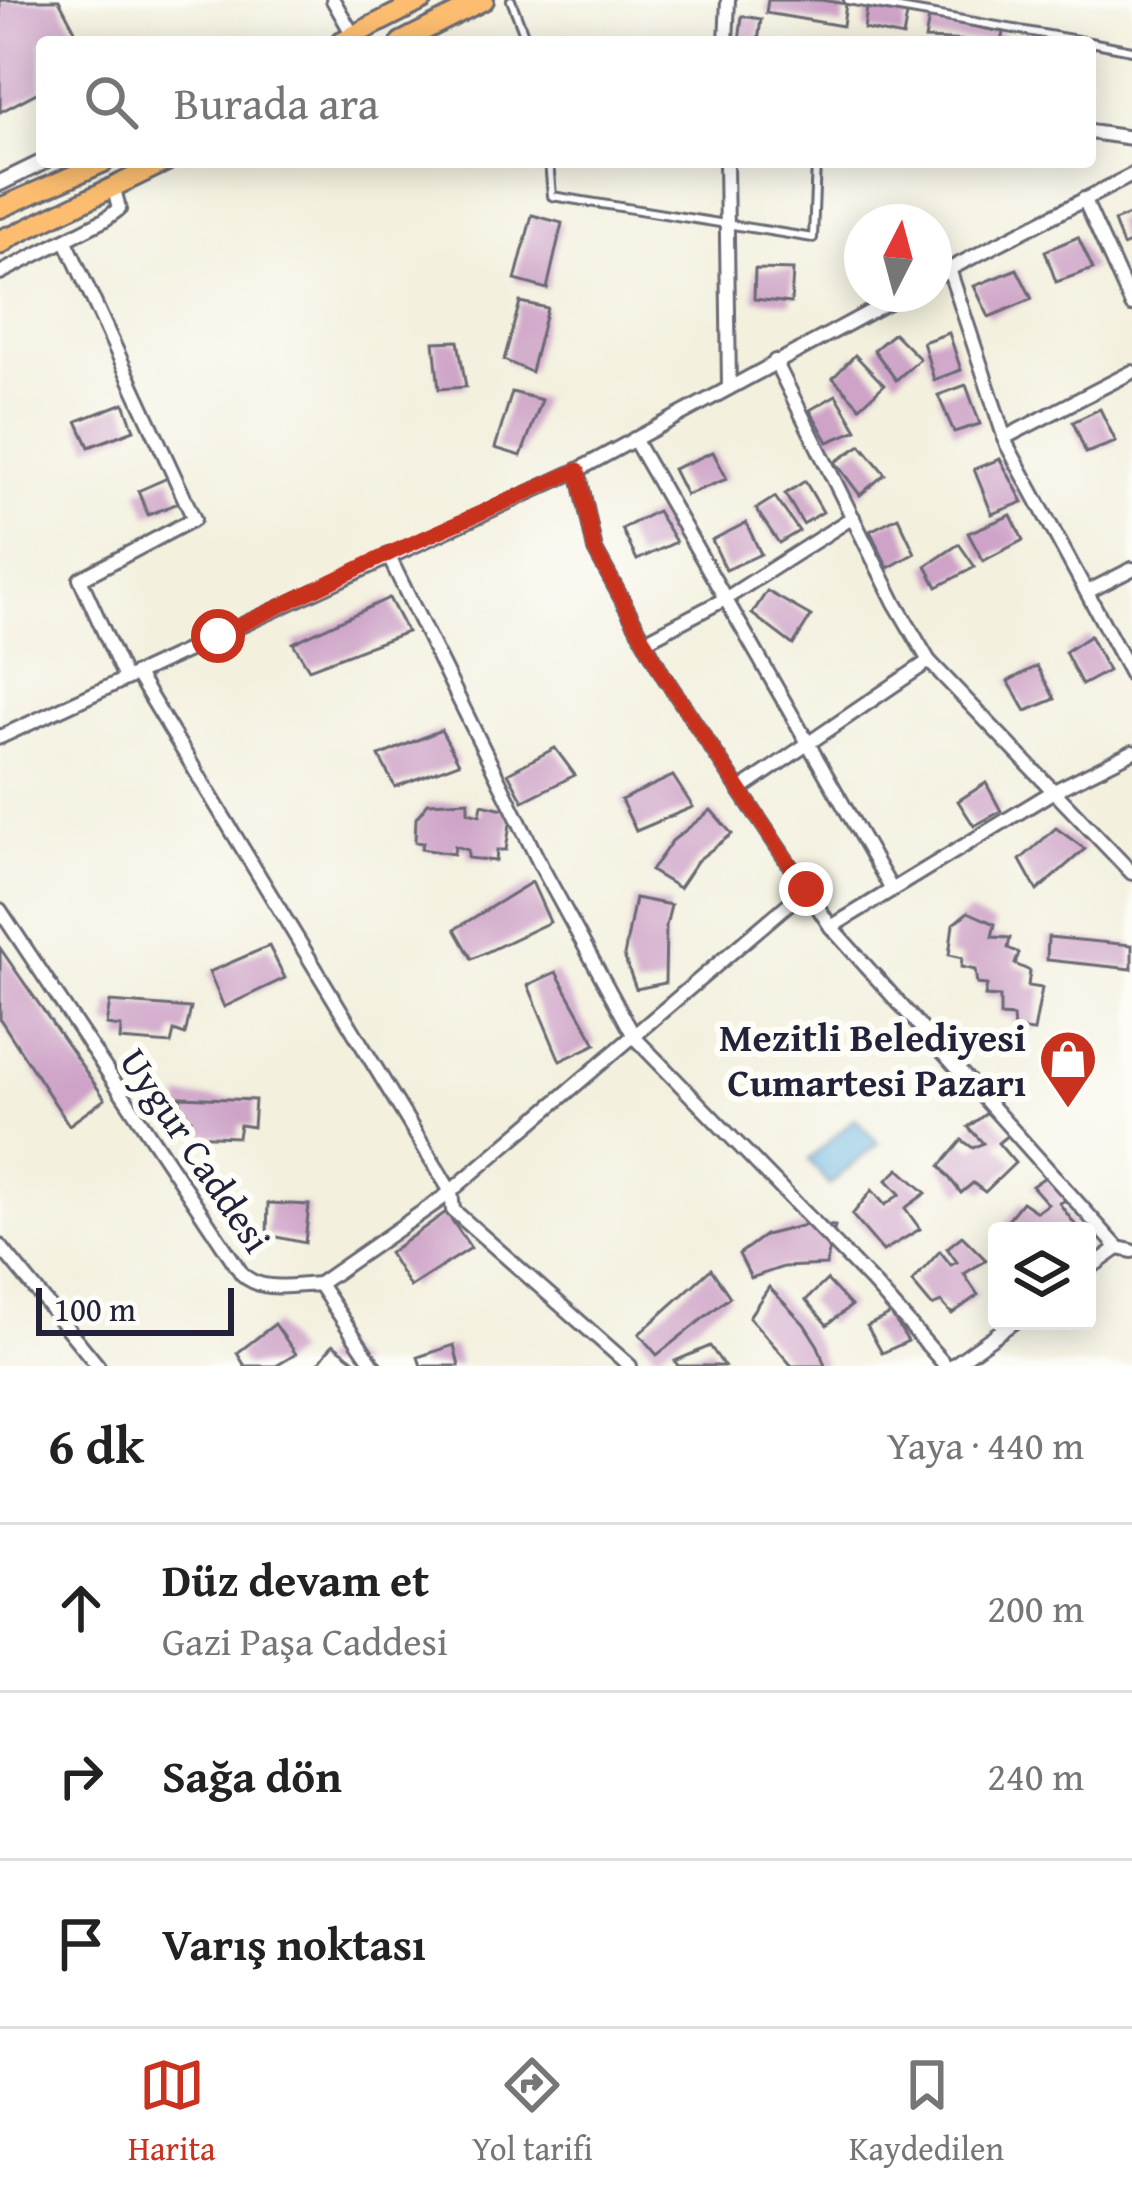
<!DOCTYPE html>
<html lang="tr">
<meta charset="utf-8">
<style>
body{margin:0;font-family:"Gentium Book Plus",serif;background:#f6f6f6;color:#222}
.controls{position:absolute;right:36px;bottom:36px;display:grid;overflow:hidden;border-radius:12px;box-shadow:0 6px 30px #0003}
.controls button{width:108px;height:108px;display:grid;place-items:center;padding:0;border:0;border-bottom:3px solid #e0e0e0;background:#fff;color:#222;font:60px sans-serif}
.compass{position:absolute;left:844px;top:204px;width:108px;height:108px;border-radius:50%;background:#fff;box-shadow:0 6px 30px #0003;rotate:6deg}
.scale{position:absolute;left:36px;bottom:30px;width:198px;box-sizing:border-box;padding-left:12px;border:6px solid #22223b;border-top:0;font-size:33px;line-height:42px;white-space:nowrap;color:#22223b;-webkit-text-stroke:9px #fdfcf7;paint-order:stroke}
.stop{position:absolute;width:36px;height:36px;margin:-27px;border:9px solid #c8321e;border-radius:50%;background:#fff}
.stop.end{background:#c8321e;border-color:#fff;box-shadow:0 3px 12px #0008}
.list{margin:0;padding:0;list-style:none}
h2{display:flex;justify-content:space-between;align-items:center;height:156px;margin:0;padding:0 48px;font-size:51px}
h2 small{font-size:39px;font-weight:400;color:#767676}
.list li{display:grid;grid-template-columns:78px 1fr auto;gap:36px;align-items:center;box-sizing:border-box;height:168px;padding:0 48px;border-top:3px solid #e0e0e0}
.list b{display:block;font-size:45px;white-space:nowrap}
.list p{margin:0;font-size:39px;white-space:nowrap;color:#767676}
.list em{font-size:39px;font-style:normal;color:#767676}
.icon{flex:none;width:66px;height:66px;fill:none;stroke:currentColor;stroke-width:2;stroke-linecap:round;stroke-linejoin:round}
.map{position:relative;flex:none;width:1132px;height:1366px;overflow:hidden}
.search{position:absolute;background:#fff;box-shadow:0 6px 30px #0003;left:36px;right:36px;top:36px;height:132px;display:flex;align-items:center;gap:30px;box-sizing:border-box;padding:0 42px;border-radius:12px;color:#767676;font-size:45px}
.sheet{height:660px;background:#fff}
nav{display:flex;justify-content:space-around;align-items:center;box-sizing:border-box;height:168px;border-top:3px solid #e0e0e0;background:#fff;font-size:33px;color:#767676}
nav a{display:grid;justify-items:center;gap:6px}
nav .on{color:#c8321e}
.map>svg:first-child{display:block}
.water{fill:#68b5e1;stroke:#456c8e;stroke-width:3}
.building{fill:#cea3c7}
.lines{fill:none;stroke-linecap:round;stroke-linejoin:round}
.service-casing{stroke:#6b6a74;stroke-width:12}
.minor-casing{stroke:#6b6a74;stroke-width:18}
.tertiary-casing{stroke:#6b6a74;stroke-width:20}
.trunk-casing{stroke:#6b6a74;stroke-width:24}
.motorway-casing{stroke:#6b6a74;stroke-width:27}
.service{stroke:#fff;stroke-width:6}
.minor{stroke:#fff;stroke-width:12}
.tertiary{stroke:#fff;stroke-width:14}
.trunk{stroke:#fcbd6f;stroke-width:18}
.motorway{stroke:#fcbd6f;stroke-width:21}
.route{stroke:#c8321e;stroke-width:15}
.labels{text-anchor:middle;stroke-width:12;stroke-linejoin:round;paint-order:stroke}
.poi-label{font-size:39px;font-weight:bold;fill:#22223b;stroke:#fdfcf7;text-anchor:end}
.street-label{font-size:39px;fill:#22223b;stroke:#fdfcf7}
</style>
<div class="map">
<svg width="1132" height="1366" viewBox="0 0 1132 1366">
<rect width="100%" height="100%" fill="#fdfcf7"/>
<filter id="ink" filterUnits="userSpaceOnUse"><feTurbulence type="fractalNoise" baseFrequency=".00833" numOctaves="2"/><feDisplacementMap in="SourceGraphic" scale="24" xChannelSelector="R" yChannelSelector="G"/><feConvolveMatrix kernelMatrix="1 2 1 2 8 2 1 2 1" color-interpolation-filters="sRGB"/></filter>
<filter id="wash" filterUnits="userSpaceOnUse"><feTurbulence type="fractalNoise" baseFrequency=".004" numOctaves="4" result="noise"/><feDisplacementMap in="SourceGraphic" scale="48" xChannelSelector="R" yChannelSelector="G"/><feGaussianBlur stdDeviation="2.7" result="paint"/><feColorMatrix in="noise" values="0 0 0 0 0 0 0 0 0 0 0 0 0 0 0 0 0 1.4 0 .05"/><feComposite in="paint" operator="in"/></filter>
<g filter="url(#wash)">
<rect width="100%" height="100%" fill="#f3f0de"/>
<polygon class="water" points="855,1118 878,1143 829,1185 809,1160"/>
<g id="blocks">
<g class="building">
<polygon points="0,0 59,0 81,42 42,42 42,90 0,112"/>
<polygon points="768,0 821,0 846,4 843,26 766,13"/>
<polygon points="867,8 907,15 903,37 864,29"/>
<polygon points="742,16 761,19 758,42 739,42"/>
<polygon points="929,18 1003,32 1001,42 925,39"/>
<polygon points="1132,214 1132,242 1123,246 1114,221"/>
<polygon points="532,215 562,223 547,289 515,280"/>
<polygon points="1078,237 1093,269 1056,282 1045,251"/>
<polygon points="755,269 793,270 791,303 754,299"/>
<polygon points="1017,269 1032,299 989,317 974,286"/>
<polygon points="520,302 547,308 531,372 504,360"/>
<polygon points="894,333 920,359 896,380 874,350"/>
<polygon points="949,333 961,370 934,380 923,342"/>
<polygon points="458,341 466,387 439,389 434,342"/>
<polygon points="855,355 884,385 860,407 833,378"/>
<polygon points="966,385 980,424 954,432 938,395"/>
<polygon points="512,392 542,400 521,456 495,448"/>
<polygon points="836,395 857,430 828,442 810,410"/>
<polygon points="124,403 134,430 89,447 77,421"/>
<polygon points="1100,409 1116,442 1086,453 1073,422"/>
<polygon points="861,445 885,474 860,495 835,462"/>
<polygon points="713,452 727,479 686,495 673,469"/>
<polygon points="1000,459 1023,502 992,514 974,469"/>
<polygon points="170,477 181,502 148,515 138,491"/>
<polygon points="805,481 823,512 803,524 785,494"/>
<polygon points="775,497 799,531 779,543 756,509"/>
<polygon points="657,511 676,542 637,560 622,529"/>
<polygon points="1011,515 1023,540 983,561 968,533"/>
<polygon points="898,517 915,553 888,568 870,531"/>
<polygon points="746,523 761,554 726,570 712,540"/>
<polygon points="959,544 975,567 937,587 926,566"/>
<polygon points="767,591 811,616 793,645 752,614"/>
<polygon points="389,598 407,632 309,669 293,643"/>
<polygon points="1090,636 1108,671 1082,685 1065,652"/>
<polygon points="1037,666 1055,699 1026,711 1008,681"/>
<polygon points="441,730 459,763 395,787 379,756"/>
<polygon points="555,748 575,775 523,801 508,773"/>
<polygon points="673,776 693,807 636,831 621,800"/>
<polygon points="986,783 1001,811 974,826 958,801"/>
<polygon points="468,801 468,812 480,815 482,804 512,811 506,850 497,850 496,861 468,858 468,850 455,846 454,854 421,849 423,843 415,842 416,818 428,803"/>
<polygon points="711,810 732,834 698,860 679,888 651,871 672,841"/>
<polygon points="1056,828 1085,849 1037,891 1020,860"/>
<polygon points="532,882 550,922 472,959 455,929"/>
<polygon points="635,898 671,905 666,926 665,983 636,989 624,956"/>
<polygon points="968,912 995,924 992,937 1010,938 1008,948 1019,953 1015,964 1030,971 1028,986 1042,988 1034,1031 1014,1029 1013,1017 1000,1016 1000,997 985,996 987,985 977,984 975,970 961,967 962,958 949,955 953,924"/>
<polygon points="1048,937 1132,945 1132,969 1047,960"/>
<polygon points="269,946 285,978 224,1007 209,972"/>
<polygon points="0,948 105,1099 69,1125 0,1019"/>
<polygon points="556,972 596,1044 560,1061 528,985"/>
<polygon points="110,1002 191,1008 185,1035 174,1031 171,1044 120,1040 121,1027 106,1025"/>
<polygon points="180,1097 255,1100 253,1127 240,1125 238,1137 187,1135 191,1119 181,1116"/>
<polygon points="988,1112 1009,1134 998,1143 1015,1163 985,1192 973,1183 961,1193 940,1166 962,1140 973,1148 983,1143 968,1127"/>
<polygon points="899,1169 926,1193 905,1208 920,1229 883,1251 852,1215 872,1190 885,1205 900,1194 887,1180"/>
<polygon points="1048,1175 1069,1199 1059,1203 1077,1227 1073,1231 1003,1231 1001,1228 1022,1202 1037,1212 1048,1204 1032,1186"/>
<polygon points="268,1203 309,1205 305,1243 267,1235"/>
<polygon points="446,1212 471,1248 410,1287 389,1253"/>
<polygon points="809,1224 835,1226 826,1265 783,1267 751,1278 739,1254 765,1235"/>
<polygon points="962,1236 986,1260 964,1274 978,1295 952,1314 941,1302 932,1306 912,1282 940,1251 951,1265 957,1262 947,1248"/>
<polygon points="711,1269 730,1297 657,1355 639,1334"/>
<polygon points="827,1280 851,1306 827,1325 806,1300"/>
<polygon points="769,1287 804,1324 818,1346 825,1366 792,1366 749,1317"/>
<polygon points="891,1314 908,1341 882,1353 867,1326"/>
<polygon points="275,1324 296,1354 276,1366 245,1366 237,1353"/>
<polygon points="333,1344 358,1363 356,1366 316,1366"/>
<polygon points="454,1345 459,1366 421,1366 418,1357"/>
<polygon points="710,1346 724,1366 678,1366 675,1361"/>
</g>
</g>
</g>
<g filter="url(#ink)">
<use href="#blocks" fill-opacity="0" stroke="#6b6a74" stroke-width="3"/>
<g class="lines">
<defs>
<g id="service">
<polyline points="511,0 527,42"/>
<polyline points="848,0 1089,42"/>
<polyline points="1090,42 1132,50"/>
<polyline points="549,162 552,196 813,238 816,162"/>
</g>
<g id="minor">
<polyline points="333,0 353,35"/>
<polyline points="726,42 728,0"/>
<polyline points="1090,132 1132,138"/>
<polyline points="726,162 729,388"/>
<polyline points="1084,199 1132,305"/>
<polyline points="66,241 194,519 80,579 125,678"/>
<polyline points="949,269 1007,445 1132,676"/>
<polyline points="0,273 104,220 119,209 114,189"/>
<polyline points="934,277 1132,175"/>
<polyline points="775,361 895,603 929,661 1132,873"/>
<polyline points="1004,438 1132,372"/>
<polyline points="634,439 892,890"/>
<polyline points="578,470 595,550 663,675 831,927 1118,1248 1132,1251"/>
<polyline points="388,555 541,866 635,1038 874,1284 946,1366"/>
<polyline points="1087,592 1132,569"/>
<polyline points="645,641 725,599 853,517"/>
<polyline points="136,673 451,1192 453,1210 630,1366"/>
<polyline points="0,737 578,470 903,294"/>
<polyline points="740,790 929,661"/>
<path d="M0,910L242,1274C261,1293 294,1285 319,1284L374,1366"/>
<polyline points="831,927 1054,791 1132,752"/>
<polyline points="0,1246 98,1366"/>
<polyline points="1087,1270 1118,1248"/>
<polyline points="319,1284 444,1197 806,889"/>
<polyline points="952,1366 1015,1321"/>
</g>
<polyline id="tertiary" points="0,183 43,162"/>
<g id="trunk">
<polyline points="340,42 423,0"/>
<polyline points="401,42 484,0"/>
<polyline points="0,208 104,162"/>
<polyline points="0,242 165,162"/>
</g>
<polyline id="motorway" points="0,243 7,238"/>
</defs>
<use href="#service" class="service-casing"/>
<use href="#minor" class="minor-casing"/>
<use href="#tertiary" class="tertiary-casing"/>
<use href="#trunk" class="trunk-casing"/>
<use href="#motorway" class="motorway-casing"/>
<use href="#service" class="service"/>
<use href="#minor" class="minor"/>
<use href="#tertiary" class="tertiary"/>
<use href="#trunk" class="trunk"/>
<use href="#motorway" class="motorway"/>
</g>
</g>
<g class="lines" filter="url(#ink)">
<polyline class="route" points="218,636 397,550 578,470 595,550 663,675 806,889"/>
</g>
<defs>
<symbol id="shop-pin" viewBox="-11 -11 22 30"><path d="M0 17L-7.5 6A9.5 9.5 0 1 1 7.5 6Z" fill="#c8321e" stroke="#fdfcf7"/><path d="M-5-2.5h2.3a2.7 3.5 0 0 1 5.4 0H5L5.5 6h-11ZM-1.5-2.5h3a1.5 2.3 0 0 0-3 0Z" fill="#fff"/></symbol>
</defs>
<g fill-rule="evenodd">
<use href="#shop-pin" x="1035" y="1026" width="66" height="90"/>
</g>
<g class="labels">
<g class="poi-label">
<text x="1026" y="1051">Mezitli Belediyesi<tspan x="1026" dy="45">Cumartesi Pazarı</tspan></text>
</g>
<g class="street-label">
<text transform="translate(196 1150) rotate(56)" y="14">Uygur Caddesi</text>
</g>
</g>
</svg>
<div class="controls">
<button><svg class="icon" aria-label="layers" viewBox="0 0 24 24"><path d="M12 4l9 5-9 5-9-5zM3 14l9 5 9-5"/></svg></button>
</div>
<svg class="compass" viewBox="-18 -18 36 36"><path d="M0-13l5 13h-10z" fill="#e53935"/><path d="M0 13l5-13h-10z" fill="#767676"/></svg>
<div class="scale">100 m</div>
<div class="stop" style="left:218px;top:636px"></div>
<div class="stop end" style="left:806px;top:889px"></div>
<div class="search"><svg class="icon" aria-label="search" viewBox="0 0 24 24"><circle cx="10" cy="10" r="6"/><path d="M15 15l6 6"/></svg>Burada ara</div>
</div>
<section class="sheet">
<h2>6 dk<small>Yaya · 440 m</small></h2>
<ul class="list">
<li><svg class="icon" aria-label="ahead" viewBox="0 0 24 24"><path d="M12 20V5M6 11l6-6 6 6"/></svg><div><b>Düz devam et</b><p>Gazi Paşa Caddesi</p></div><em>200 m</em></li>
<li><svg class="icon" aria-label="right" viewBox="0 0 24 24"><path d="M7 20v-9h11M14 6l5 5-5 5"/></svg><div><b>Sağa dön</b></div><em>240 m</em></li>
<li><svg class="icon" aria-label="arrive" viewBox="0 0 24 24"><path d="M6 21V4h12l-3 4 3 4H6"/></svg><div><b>Varış noktası</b></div></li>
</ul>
</section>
<nav>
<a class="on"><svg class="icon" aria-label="map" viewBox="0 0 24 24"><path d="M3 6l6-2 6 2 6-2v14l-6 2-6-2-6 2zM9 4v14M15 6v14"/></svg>Harita</a>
<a><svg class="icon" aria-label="directions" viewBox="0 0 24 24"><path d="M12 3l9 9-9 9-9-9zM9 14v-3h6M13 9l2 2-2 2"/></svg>Yol tarifi</a>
<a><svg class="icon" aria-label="saved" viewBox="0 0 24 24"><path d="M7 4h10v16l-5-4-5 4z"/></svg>Kaydedilen</a>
</nav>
